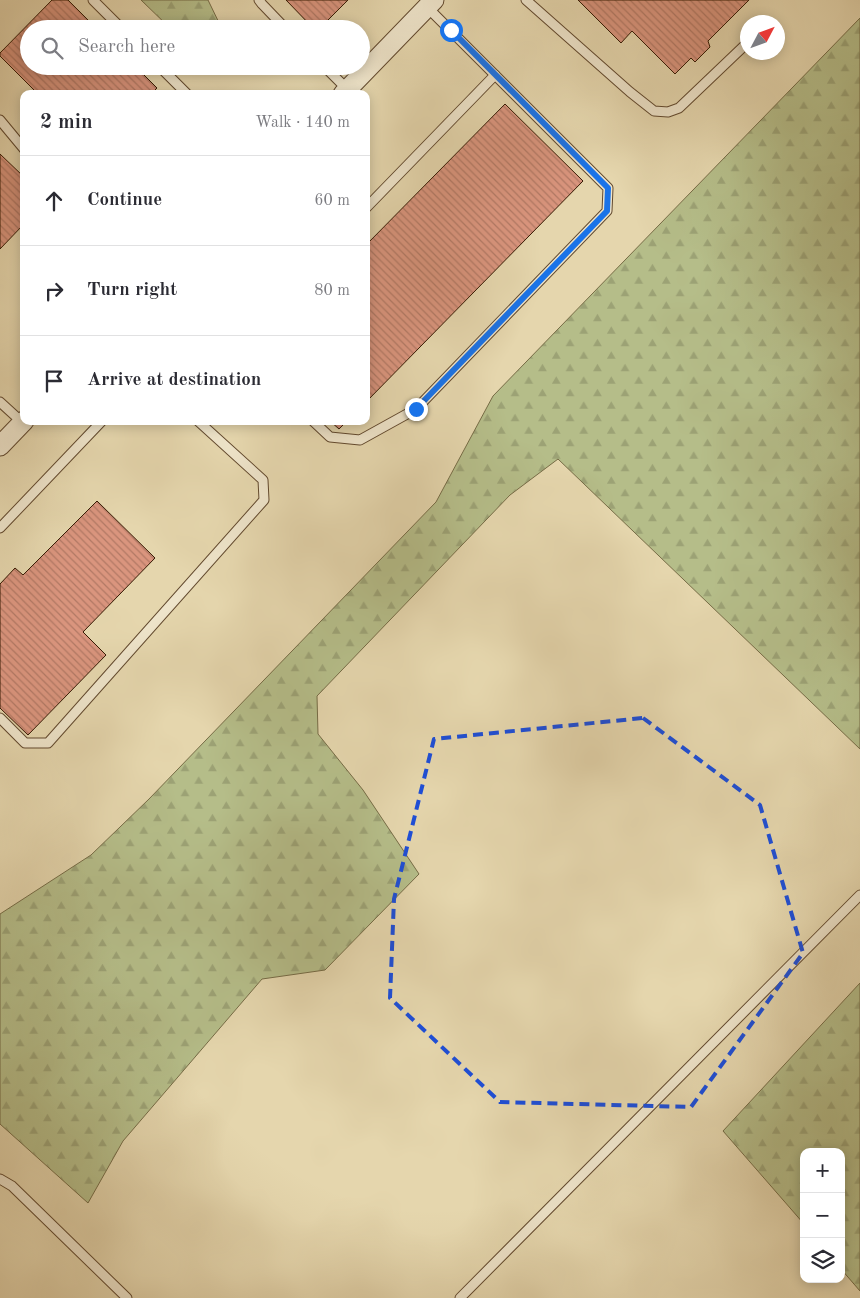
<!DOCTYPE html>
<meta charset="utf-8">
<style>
body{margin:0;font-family:"Old Standard TT",serif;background:#f2f2f3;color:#2b2b33}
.controls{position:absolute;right:15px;bottom:15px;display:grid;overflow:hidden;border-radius:10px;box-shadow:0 2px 12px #0003}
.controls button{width:45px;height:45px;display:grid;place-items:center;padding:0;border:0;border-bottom:1px solid #e1e1e2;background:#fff;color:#2b2b33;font:25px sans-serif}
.compass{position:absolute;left:740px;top:15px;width:45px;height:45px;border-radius:50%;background:#fff;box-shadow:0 2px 12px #0003;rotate:49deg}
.stop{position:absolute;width:15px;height:15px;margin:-11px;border:4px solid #1a73e8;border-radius:50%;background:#fff}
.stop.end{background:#1a73e8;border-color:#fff;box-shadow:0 1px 5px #0008}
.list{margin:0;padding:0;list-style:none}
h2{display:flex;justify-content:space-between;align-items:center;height:65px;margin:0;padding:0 20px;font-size:21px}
h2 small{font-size:16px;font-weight:400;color:#7c7c81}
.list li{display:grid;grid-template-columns:32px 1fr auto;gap:15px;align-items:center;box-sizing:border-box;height:90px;padding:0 20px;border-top:1px solid #e1e1e2}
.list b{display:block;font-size:19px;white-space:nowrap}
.list em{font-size:16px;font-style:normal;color:#7c7c81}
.icon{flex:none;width:28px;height:28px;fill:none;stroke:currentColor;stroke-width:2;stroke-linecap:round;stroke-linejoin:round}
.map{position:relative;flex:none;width:860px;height:1298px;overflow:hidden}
.search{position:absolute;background:#fff;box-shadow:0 2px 12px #0003;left:20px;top:20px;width:350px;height:55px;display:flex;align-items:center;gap:12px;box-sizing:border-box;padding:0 18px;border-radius:28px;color:#7c7c81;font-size:19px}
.panel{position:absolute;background:#fff;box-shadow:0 2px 12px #0003;left:20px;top:90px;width:350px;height:335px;border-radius:10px}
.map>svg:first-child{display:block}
.forest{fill:url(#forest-firs);stroke:#766c46}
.building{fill:url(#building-back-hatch);stroke:#361a03}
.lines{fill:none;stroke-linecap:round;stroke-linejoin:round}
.service-casing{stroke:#62492e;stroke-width:11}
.minor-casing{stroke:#62492e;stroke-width:21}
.service{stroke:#eee4ca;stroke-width:9}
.minor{stroke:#eee4ca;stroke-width:19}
.route{stroke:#1a73e8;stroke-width:6}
.marked{fill:none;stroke:#1d4ed8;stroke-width:4;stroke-dasharray:10 6;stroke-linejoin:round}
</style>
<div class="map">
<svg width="860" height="1298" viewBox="0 0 860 1298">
<defs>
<pattern id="forest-firs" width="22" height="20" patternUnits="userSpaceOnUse" patternTransform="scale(1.25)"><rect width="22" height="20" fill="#b5bd89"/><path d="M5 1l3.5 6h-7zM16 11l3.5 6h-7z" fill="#9ca275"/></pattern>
<pattern id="building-back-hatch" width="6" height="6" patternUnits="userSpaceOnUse" patternTransform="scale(1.25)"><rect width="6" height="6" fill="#da957e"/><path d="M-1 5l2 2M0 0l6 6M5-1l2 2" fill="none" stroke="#b27965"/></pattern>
</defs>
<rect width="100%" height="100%" fill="#e5d6ad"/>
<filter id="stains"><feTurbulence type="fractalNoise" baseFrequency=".004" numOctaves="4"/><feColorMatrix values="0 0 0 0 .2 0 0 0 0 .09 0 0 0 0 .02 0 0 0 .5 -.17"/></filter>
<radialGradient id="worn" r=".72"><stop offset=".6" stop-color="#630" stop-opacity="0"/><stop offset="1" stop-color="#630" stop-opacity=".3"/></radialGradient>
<g class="forest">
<polygon points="141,0 208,0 222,29 171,29"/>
<polygon points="860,18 860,749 558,459 510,495 317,696 318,734 363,790 419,874 325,970 262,979 123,1141 88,1203 0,1124 0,914 91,855 149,799 436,502 493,396"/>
<polygon points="860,983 860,1291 841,1269 841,1152 804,1152 804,1224 723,1131"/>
</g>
<g class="building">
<polygon points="52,0 68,0 97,29 29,29 29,66 135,66 157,88 151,94 38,94 0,56 0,53"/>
<polygon points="286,0 348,0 319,29 314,29"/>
<polygon points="578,0 749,0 708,41 710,47 695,62 691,58 675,74 632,31 621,43"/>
<polygon points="505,104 583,181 366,402 366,245"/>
<polygon points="0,154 24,177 24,224 0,249"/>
<polygon points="330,421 347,421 339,429"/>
<polygon points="97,501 155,558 83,632 106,655 28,735 0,708 0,584 15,568 23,575"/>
</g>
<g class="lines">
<defs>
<g id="service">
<polyline points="93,0 122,29"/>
<polyline points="259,0 262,4 286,29"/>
<polyline points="526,0 630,92 654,111 668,112 679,108 744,46"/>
<polyline points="159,66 187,94"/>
<polyline points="324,66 347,89"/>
<polyline points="0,120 24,149"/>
<polyline points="366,208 495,75"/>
<polyline points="0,402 23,423"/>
<polyline points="313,421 330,437 360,440 416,409 607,211 608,188 427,7"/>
<polyline points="0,528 102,421"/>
<polyline points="0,718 25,743 48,743 264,500 263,480 198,421"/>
<polyline points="0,1179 12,1186 127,1298"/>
<polyline points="460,1298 860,895"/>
</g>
<g id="minor">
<polyline points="343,94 434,0"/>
<polyline points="0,446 24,421"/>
</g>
</defs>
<use href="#service" class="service-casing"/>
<use href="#minor" class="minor-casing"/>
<use href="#service" class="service"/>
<use href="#minor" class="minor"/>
</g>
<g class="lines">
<polyline class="route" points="416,409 607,211 608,188 451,30"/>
</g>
<path class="marked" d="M643,718L760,805L803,953L691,1107L500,1102L390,998L394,899L434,739Z"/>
<rect width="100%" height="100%" filter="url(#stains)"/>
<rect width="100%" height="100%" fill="url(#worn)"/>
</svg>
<div class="controls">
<button>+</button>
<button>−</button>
<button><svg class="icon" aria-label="layers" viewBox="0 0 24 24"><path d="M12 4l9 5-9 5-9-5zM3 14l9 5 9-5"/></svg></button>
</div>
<svg class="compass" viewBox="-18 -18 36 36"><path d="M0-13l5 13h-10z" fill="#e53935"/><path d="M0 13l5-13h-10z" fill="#7c7c81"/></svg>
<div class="stop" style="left:451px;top:30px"></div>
<div class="stop end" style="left:416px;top:409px"></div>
<div class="search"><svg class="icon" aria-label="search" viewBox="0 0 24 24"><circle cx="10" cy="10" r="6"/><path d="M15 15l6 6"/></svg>Search here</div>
<section class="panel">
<h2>2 min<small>Walk · 140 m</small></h2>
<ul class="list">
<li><svg class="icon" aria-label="ahead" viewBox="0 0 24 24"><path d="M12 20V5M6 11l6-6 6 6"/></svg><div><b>Continue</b></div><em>60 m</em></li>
<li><svg class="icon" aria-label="right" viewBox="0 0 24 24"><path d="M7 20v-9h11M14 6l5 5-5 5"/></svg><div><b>Turn right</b></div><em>80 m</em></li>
<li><svg class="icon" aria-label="arrive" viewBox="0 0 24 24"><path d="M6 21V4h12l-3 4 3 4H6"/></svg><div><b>Arrive at destination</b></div></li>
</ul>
</section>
</div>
